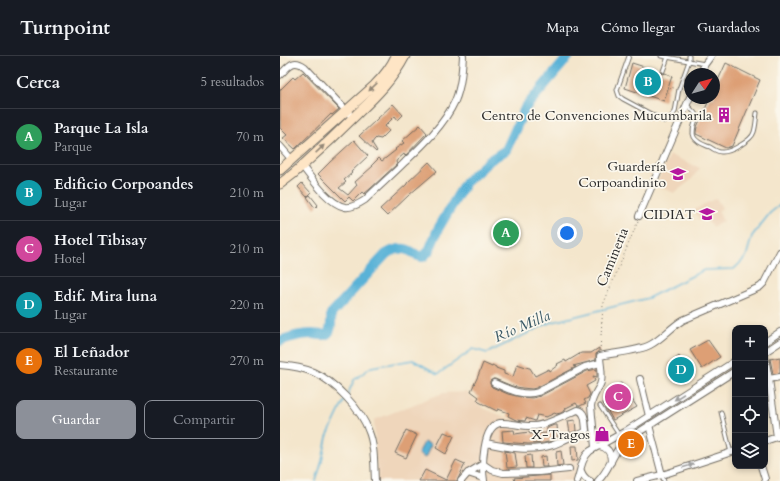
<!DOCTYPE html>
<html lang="es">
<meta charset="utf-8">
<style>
body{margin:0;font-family:Cardo,serif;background:#242831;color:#f1f3f6}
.controls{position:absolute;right:12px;bottom:12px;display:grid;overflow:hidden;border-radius:8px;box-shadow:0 2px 6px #0003}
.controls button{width:36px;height:36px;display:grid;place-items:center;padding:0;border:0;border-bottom:1px solid #363941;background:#171b24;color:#f1f3f6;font:20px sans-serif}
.compass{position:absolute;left:404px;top:12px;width:36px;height:36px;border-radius:50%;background:#171b24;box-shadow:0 2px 6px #0003;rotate:54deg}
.you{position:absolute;left:287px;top:177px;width:14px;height:14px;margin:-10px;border:3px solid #fff;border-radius:50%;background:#1a73e8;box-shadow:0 0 0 6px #1a73e833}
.badge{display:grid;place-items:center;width:26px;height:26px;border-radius:50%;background:#8c9099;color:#fff;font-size:13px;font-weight:700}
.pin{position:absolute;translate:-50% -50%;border:2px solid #fff;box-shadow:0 1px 4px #0006}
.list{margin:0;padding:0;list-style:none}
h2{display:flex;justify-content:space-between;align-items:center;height:52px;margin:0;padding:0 16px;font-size:17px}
h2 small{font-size:13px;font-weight:400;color:#9ea1a6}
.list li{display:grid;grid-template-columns:26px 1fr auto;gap:12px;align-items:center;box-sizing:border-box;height:56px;padding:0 16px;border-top:1px solid #363941}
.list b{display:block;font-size:15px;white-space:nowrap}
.list p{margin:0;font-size:13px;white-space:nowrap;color:#9ea1a6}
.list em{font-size:13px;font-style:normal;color:#9ea1a6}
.actions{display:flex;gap:8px;padding:12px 16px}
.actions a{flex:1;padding:9px 0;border:1px solid #8c9099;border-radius:8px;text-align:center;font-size:14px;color:#8c9099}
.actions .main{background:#8c9099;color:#fff}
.icon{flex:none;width:22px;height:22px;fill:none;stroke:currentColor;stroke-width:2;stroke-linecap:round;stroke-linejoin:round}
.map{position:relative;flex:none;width:500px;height:425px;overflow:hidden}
header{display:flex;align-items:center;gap:24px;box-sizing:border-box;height:56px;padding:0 20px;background:#171b24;border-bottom:1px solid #363941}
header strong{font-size:19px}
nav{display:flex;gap:22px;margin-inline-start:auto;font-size:14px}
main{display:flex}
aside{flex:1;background:#171b24}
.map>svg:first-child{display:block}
.built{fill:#efd6bb}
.water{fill:#5ab2d7;stroke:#426e81}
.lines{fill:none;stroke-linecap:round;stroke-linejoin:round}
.stream{stroke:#5ab2d7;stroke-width:1.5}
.river{stroke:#5ab2d7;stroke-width:10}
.building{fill:#dd9f75}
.lane-casing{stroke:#716c63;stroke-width:5}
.street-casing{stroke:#716c63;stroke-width:8}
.secondary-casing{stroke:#716c63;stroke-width:11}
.path{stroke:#716c63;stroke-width:1;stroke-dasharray:1 3;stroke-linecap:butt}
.lane{stroke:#fff;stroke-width:3}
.street{stroke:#fff;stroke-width:6}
.secondary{stroke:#fee5c5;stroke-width:9}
.oneway{fill:#948878}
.oneway2{fill:#a0a0a0}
.labels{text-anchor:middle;stroke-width:3.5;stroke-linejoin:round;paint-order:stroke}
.poi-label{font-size:14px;fill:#2b2b2b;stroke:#fbf7ec;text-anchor:end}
.street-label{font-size:14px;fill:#2b2b2b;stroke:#fbf7ec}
.water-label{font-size:15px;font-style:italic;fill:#3b5a67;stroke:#fbf7ec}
</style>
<header>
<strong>Turnpoint</strong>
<nav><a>Mapa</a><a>Cómo llegar</a><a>Guardados</a></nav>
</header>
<main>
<aside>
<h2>Cerca<small>5 resultados</small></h2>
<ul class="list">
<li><span class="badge" style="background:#2e9e5b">A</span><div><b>Parque La Isla</b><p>Parque</p></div><em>70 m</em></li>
<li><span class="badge" style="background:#0f9aa8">B</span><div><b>Edificio Corpoandes</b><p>Lugar</p></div><em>210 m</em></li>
<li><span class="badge" style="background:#d1479c">C</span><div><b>Hotel Tibisay</b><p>Hotel</p></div><em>210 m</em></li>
<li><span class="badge" style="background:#0f9aa8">D</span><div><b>Edif. Mira luna</b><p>Lugar</p></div><em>220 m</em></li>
<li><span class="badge" style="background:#e8710a">E</span><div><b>El Leñador</b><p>Restaurante</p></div><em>270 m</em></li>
</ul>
<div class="actions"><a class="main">Guardar</a><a>Compartir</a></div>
</aside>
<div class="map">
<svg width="500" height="425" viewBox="0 0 500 425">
<rect width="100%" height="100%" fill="#fbf7ec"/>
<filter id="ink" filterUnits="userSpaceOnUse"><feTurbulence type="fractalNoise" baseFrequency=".025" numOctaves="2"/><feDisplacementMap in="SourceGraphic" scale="8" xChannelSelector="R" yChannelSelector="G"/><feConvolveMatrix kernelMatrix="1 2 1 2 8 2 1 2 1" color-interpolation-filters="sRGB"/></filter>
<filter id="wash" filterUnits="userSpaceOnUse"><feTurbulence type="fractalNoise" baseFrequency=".012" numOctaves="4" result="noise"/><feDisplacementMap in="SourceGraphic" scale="16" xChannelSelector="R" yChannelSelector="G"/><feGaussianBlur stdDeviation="0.9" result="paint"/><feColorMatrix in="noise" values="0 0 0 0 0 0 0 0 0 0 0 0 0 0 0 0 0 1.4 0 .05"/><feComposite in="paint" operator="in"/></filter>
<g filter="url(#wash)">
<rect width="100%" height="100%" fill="#f4e6cc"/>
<g class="built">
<polygon points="390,99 420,112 410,125 394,137 376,129"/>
<polygon points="436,142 442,152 438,155 443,165 432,171 425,161 419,164 414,154"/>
<polygon points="186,336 203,352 240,367 291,354 308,348 314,369 314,391 295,425 97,425 94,364 163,337"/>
</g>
<polygon class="water" points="144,386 151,389 145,402 138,398"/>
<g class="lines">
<g class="stream">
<polyline points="67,340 74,324 91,311 133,304 158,318 193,293 207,297 269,267 368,242 424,214 454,213 466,201 472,180 490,157 500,149"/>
<polyline points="36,425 42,405 47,381 65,343"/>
</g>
<path class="river" d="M0,285C10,281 21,278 32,278C37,278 44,281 48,277C52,273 51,264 51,258L106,198C115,193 123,190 132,196C136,198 138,201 143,201L149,195L158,173L185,127L210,104L226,94L245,52L289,0"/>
</g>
<g id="blocks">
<g class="building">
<polygon points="352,7 380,16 382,18 385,17 392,20 384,45 345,32"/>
<polygon points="446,7 480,24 452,90 446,92 416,78 416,76 417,71 430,42 434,42 434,33"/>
<polygon points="23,16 59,53 52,59 51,58 15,93 3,82 7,79 0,72 0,34 13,21 15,23"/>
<polygon points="113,48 123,59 118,64 115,60 105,70 109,75 101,83 96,82 94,84 92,87 97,95 96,96 79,80"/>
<polygon points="140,69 147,77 125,100 124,98 117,104 116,106 117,108 90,133 84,138 82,136 73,145 69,141 65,145 38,118 50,106 74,84 88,100 71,116 72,117 64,124 66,126 59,132 68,139 77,129 75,126 93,110 92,109 99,102 102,105 116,94 115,93 124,87 122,85"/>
<polygon points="149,106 157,115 129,139 107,160 100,153 127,128 127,127"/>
<polygon points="22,127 31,137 27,141 18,131"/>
<polygon points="30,139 38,149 35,152 27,141"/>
<polygon points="428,284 440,301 422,313 410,294"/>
<polygon points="319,292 319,296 316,298 316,304 293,310 296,311 256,332 252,333 242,332 232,330 215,323 213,323 210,325 210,328 212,331 228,338 241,341 253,342 260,340 307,315 317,313 317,321 313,320 315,325 306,330 310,338 308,342 304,344 306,347 300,350 298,350 296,347 286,352 284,355 281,357 276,358 275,357 266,361 257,359 255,365 246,362 245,365 236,364 228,360 229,357 218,353 217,355 199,346 197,344 199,341 191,335 198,320 203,307 212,311 212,309 216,311 216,312 224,315 224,318 233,321 237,308 249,312 250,312 255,320 269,313 270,315 278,309 277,308 285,304 286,306 301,297 311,297"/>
<polygon points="399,300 412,320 402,326 389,308"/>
<polygon points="500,301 500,317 493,318 490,303"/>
<polygon points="341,327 357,351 333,364 323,347 327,334"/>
<polygon points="295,364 296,375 290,377 288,365"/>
<polygon points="274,369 277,369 278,382 272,385 264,387 248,388 223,386 222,375 234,374 235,378 249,376 250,378 267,377 267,372"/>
<polygon points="126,374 137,379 126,402 115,397"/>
<polygon points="164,376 174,380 166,398 156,392"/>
<polygon points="291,390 297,390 298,404 292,405"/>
<polygon points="225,395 235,397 237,411 227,412"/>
<polygon points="281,395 283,409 277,410 276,396"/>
<polygon points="251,399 252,412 246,412 245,400"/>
<polygon points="266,400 267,411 262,411 261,401"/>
<polygon points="176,404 185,408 177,425 139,425 145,414 166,424"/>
<polygon points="270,419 270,425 235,425 234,422"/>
</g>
</g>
</g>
<g filter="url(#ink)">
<use href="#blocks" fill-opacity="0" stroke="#716c63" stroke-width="1"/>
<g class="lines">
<defs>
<g id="lane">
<polyline points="349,0 337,34 339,40 343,43 384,65 390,62 395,56 399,33 409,5 409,0"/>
<polyline points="381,0 425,8"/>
<polyline points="383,15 388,1"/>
<path d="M407,49L414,56L417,60C415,67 411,75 414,81C417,87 425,89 430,91C433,93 438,96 441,96C450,97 472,84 474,76C476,70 476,63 477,57"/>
<polyline points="320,350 339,379"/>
<polyline points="441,356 451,397"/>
<polyline points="382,419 384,425"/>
</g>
<g id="street">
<polyline points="420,18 425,8 431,0"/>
<path d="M0,19C9,10 13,2 25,11L73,62"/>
<polyline points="0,90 12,104"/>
<path d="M22,110C32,123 49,148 65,151C72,152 79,148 85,144C98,131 112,119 125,106C144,88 164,69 175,45C181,31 182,15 183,0"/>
<polyline points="359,160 410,41"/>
<polyline points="485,286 500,276"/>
<polyline points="485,296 500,286"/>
<polyline points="485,301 489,323 497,381"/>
<path d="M0,309C11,310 23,312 33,316C54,325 82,354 89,376C95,391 94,409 95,425"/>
<polyline points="360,323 369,360"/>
<polyline points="489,323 500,321"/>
<path d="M214,327C228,333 243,341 258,336L305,311L320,307"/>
<polyline points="369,369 382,419"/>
<polyline points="485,385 500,380"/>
<path d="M319,390C328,391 331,397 331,406"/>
<path d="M315,391L311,350C312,341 316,337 320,329C324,321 320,309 320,300C333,297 359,295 370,289C382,283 391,271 403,264L480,231L484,227L500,196"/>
<polyline points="203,408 212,414 223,417 259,416 289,413"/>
<polyline points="481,410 485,423"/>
<path d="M301,415C303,420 305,423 310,425"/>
<polyline points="188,417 203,422"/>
<polyline points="181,425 188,417 203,408"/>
<path d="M204,425C202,411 202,370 220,367C231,366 242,371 254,370C267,369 284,360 297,354C306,355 305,367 306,374L305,376C301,379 295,379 291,381C285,383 279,387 273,389C251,396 229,392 206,387"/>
<path d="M297,425C301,414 301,403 310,395L344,376L455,305"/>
<path d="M318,425C327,416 329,408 335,398C338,392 343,388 348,383L455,315"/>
<polyline points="357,425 382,419 455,395"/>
</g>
<g id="secondary">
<path d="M0,114L95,29C104,20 111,11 116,0"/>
<path d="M0,128L13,118L22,110C41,93 60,75 78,57C97,39 113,23 125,0"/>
</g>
</defs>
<use href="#lane" class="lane-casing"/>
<use href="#street" class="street-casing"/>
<use href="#secondary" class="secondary-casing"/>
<g class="path">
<polyline points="389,37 391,31 394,32"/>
<polyline points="320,295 323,249 358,165"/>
</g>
<use href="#lane" class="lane"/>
<use href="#street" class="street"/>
<use href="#secondary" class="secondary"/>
</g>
<defs><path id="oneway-solid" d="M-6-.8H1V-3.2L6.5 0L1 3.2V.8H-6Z"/></defs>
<g class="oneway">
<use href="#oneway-solid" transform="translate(93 31) rotate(136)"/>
<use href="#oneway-solid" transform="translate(40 93) rotate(-43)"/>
</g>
<g class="oneway2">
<use href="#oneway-solid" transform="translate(399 341) rotate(147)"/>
<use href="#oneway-solid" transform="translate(408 410) rotate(-18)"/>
</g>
</g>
<defs>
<symbol id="building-bare" viewBox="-9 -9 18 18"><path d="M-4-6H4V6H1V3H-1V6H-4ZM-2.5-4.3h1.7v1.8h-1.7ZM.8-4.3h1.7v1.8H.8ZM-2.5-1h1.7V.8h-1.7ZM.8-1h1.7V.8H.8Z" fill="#b5179e" stroke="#fbf7ec" stroke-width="2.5" paint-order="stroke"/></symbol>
<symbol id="school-bare" viewBox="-9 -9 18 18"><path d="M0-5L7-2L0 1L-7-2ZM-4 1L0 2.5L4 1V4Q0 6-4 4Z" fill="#b5179e" stroke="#fbf7ec" stroke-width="2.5" paint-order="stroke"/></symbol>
<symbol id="university-bare" viewBox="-9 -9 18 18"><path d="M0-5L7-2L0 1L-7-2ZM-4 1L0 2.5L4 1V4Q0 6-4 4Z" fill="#b5179e" stroke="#fbf7ec" stroke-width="2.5" paint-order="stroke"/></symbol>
<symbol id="shop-bare" viewBox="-9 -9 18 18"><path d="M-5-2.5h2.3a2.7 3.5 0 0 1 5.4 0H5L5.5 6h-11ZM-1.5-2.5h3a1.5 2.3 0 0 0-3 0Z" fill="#b5179e" stroke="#fbf7ec" stroke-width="2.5" paint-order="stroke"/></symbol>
</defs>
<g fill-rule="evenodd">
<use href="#building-bare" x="433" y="48" width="22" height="22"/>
<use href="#school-bare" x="387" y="107" width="22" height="22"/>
<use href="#university-bare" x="416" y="147" width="22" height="22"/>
<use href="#shop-bare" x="311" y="367" width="22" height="22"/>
</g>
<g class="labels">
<g class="poi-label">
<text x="432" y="64">Centro de Convenciones Mucumbarila</text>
<text x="386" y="115">Guardería<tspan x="386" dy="16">Corpoandinito</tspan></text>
<text x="415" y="163">CIDIAT</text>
<text x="310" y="383">X-Tragos</text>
</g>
<g class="street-label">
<text transform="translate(332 201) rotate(-68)" y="5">Camineria</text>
</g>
<g class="water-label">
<text transform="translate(242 270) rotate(-23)" y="5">Río Milla</text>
</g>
</g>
</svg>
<div class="controls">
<button>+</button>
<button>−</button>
<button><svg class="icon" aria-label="locate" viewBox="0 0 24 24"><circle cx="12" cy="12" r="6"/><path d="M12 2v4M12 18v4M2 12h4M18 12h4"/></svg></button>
<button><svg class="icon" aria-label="layers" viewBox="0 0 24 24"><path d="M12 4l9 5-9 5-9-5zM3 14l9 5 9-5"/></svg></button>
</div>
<svg class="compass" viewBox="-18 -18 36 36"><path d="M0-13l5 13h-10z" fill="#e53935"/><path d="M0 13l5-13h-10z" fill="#9ea1a6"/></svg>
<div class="you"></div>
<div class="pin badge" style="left:226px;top:177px;background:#2e9e5b">A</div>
<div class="pin badge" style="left:368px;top:26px;background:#0f9aa8">B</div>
<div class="pin badge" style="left:338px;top:341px;background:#d1479c">C</div>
<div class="pin badge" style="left:401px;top:314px;background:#0f9aa8">D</div>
<div class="pin badge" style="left:351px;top:388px;background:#e8710a">E</div>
</div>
</main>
